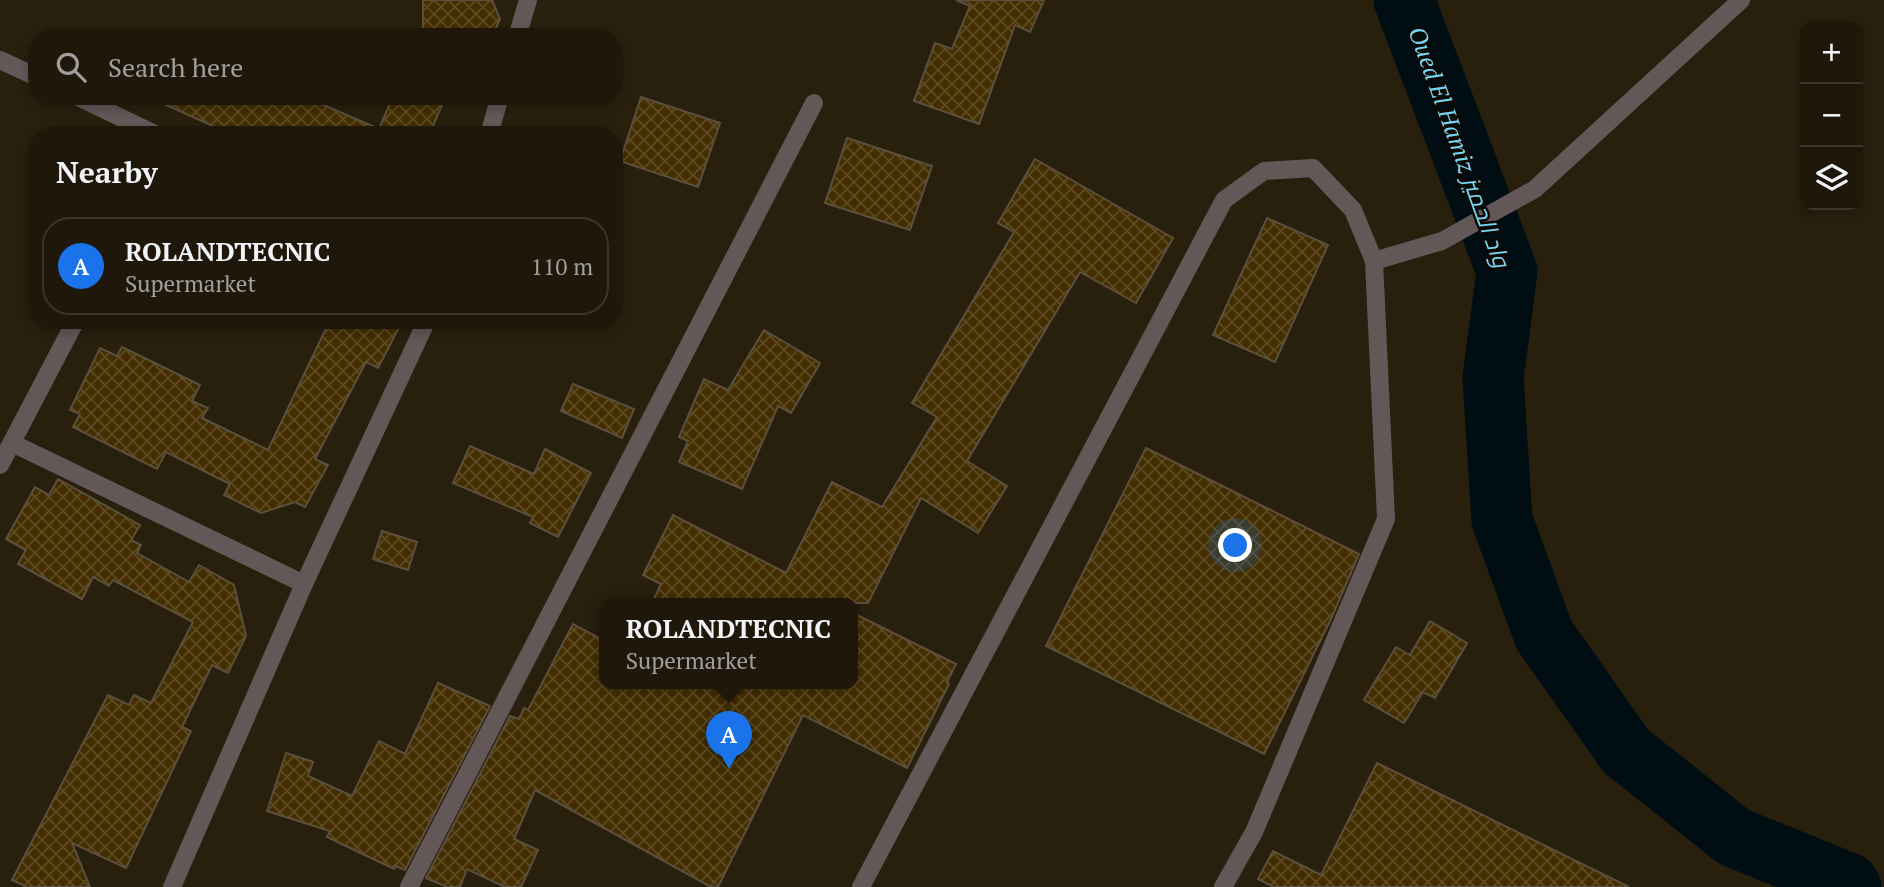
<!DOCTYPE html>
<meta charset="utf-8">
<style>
body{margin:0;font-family:"PT Serif",Cairo,serif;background:#262013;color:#f1f3f6}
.controls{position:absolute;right:21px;top:21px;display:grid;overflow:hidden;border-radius:14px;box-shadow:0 4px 10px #0003}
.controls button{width:63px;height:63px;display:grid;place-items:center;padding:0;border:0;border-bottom:2px solid #3c362b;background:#1e170a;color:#f1f3f6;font:35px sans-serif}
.you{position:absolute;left:1236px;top:546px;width:24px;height:24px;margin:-18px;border:5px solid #fff;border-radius:50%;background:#1a73e8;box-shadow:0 0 0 10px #1a73e833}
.badge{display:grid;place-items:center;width:46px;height:46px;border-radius:50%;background:#1a73e8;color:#fff;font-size:23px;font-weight:700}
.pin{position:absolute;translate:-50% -58px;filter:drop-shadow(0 2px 4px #0008)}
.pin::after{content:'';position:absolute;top:37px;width:24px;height:21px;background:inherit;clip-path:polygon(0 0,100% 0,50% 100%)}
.popup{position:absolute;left:599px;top:598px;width:259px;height:91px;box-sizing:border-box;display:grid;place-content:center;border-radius:14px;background:#1e170a;filter:drop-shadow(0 2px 5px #0005);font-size:23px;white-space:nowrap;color:#a19f9c}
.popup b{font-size:26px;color:#f1f3f6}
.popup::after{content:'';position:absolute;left:50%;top:100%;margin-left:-14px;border:14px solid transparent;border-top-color:#1e170a}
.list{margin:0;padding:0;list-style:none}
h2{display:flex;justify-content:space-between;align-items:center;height:91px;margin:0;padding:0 28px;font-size:30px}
h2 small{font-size:23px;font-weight:400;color:#a19f9c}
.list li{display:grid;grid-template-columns:46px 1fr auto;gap:21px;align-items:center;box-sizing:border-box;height:98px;margin:0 14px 14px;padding:0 14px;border:2px solid #3c362b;border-radius:28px}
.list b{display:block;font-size:26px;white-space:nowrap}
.list p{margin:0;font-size:23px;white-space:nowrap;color:#a19f9c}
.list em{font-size:23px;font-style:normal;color:#a19f9c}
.icon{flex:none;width:38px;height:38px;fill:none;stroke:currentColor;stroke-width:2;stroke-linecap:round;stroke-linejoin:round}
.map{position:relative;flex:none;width:1884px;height:887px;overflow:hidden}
.search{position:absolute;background:#1e170a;box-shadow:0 4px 10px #0003;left:28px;top:28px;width:595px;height:77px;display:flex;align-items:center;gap:18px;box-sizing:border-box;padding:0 24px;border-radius:28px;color:#a19f9c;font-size:26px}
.panel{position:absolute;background:#1e170a;box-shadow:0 4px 10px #0003;left:28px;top:126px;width:595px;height:203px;border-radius:28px}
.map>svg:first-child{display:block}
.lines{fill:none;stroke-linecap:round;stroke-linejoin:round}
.river{stroke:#000e14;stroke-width:61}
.building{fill:url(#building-cross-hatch);stroke:#5b503d;stroke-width:2}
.service{stroke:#635758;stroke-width:18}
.minor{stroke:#635758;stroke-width:18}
.labels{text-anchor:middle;stroke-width:5;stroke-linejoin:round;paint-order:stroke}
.water-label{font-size:24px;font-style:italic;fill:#78d6f3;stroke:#0e0904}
</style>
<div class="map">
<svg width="1884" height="887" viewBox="0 0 1884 887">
<defs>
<pattern id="building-cross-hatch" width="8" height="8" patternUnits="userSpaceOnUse" patternTransform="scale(1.75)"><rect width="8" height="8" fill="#442e00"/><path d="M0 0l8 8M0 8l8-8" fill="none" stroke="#5e4b24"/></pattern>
</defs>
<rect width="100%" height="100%" fill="#281f0d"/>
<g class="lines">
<polyline class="river" points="1404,0 1507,271 1493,378 1502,520 1544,635 1626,751 1734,837 1848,883 1851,887"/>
</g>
<g class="building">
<polygon points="423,0 492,0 500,19 492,37 423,37"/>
<polygon points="956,0 1044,0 1030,32 1015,25 979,124 914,101 935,43 952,49 970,6"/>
<polygon points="146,96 303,96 379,129 393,96 446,96 429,135 233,135"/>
<polygon points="641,97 720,123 698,187 620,161"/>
<polygon points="847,138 932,166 910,230 825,203"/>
<polygon points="1035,159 1173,238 1136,303 1080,272 967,461 1007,486 978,533 921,498 868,603 652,603 661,584 643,575 673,515 786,573 832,482 882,507 937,417 912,403 1014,232 998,223"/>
<polygon points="1267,218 1328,245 1275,362 1213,335"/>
<polygon points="330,320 403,320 378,368 366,362 315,459 328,465 305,507 295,502 261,513 224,495 230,484 166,452 157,469 73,427 80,414 70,410 100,348 117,356 122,347 200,385 192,401 208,408 202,418 268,450"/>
<polygon points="764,330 820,363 791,413 778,406 742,489 679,462 688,441 679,437 704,379 728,390"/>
<polygon points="573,384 634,409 622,438 561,411"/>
<polygon points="470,446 534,474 545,449 591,473 558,537 530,523 533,517 453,483"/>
<polygon points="1146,448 1359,554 1331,619 1264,754 1046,646"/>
<polygon points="58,479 140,525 131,540 141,545 137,553 189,582 199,565 234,585 246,636 228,673 212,665 182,727 191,731 126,868 72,843 90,887 27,887 12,880 108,695 129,705 134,695 151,703 193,622 113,580 109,586 93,577 82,599 18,564 26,550 6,539 35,487 49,495"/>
<polygon points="382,531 417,542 408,570 373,559"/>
<polygon points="853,613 956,664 947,682 949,684 907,768 803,715 718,887 711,887 535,790 514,839 538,850 521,887 505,887 467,869 460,887 447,887 426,878 510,716 519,719 524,708 528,710 573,624 605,641 605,683 853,683"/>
<polygon points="1430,621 1467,643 1435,698 1423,692 1404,723 1364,700 1396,647 1410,655"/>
<polygon points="438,683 490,706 405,870 396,866 394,869 327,837 330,831 267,811 286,753 313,762 308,776 352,796 379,741 405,754"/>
<polygon points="1377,763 1629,887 1274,887 1258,879 1273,851 1321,875"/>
</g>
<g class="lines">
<g class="service">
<polyline points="517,37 528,0"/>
<polyline points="0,60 37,77"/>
<polyline points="76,96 157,135"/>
<polyline points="489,135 500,96"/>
<polyline points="12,443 304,584"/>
<polyline points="0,465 76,320"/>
<polyline points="172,887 304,584 427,320"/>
</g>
<g class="minor">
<polyline points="409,887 814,103"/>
<polyline points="861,887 1224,200 1264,171 1313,168 1353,210 1374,261 1442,241 1535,189 1741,0"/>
<polyline points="1223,887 1254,832 1386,519 1374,261"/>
</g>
</g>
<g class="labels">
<g class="water-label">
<text transform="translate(1459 147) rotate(70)" y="8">Oued El Hamiz واد الحميز</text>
</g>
</g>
</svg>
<div class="controls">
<button>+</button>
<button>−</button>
<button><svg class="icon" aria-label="layers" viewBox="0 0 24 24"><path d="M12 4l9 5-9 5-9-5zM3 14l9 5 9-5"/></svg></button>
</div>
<div class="you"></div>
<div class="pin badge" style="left:729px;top:769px">A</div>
<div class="popup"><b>ROLANDTECNIC</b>Supermarket</div>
<div class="search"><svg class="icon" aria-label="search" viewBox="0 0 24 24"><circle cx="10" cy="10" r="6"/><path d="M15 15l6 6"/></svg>Search here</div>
<section class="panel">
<h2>Nearby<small></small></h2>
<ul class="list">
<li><span class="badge">A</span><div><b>ROLANDTECNIC</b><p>Supermarket</p></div><em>110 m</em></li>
</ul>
</section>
</div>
